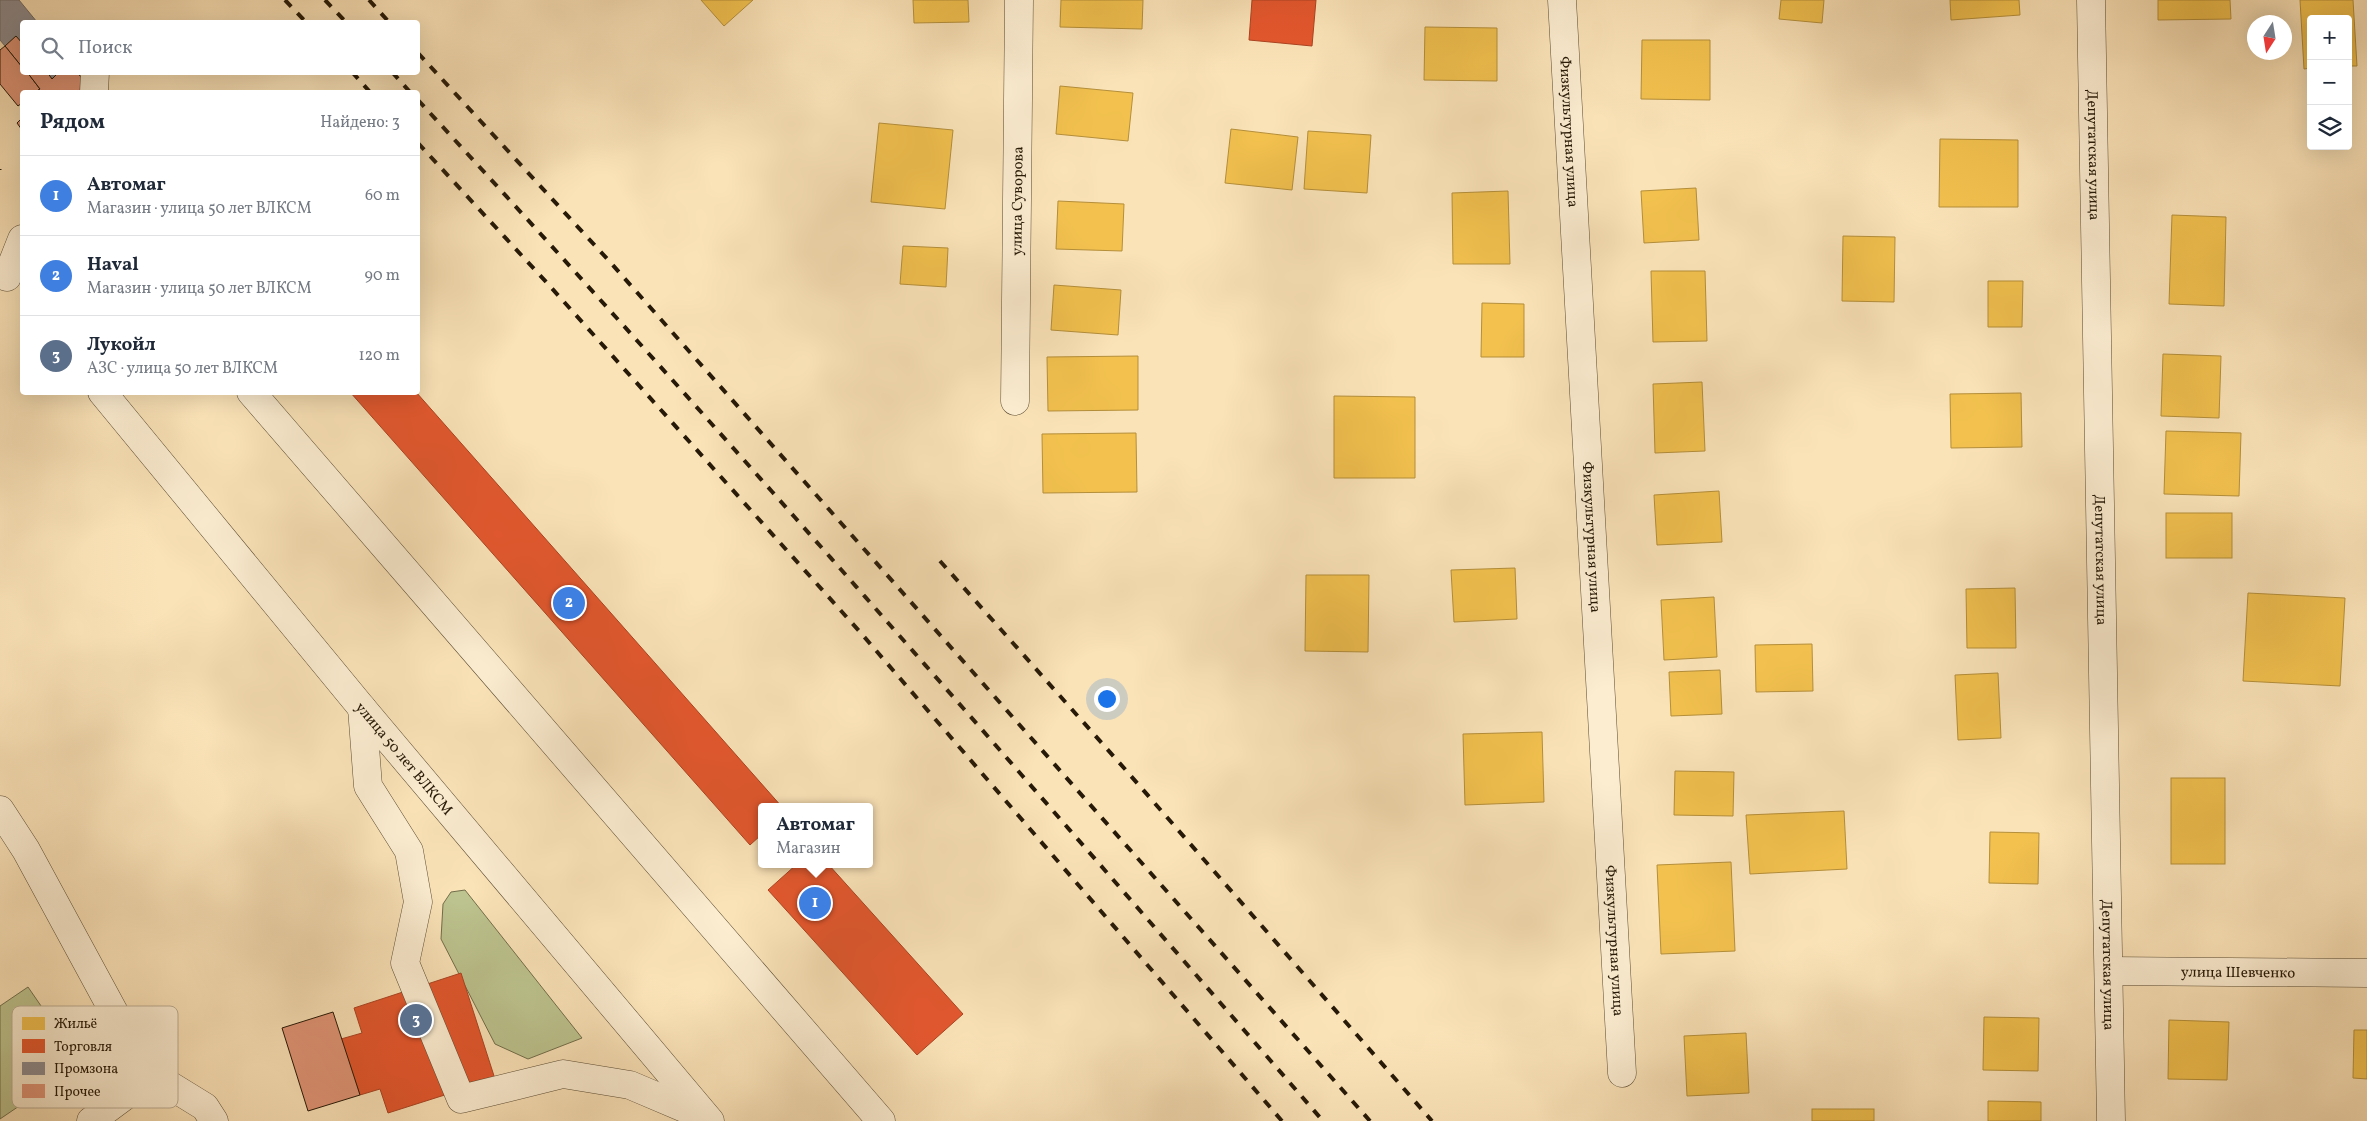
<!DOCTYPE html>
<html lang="ru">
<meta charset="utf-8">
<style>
body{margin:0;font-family:Vollkorn,serif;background:#f2f2f3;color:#1f2937}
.controls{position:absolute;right:15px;top:15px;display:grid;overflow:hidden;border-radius:5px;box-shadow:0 5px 20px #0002}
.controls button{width:45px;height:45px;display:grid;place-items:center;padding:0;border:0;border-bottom:1px solid #e0e1e3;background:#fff;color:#1f2937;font:25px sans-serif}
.compass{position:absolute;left:2247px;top:15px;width:45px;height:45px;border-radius:50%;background:#fff;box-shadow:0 5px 20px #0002;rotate:192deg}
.you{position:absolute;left:1106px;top:698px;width:18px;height:18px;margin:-12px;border:4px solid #fff;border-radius:50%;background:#1a73e8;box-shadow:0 0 0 8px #1a73e833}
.badge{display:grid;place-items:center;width:32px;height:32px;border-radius:50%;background:#1a73e8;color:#fff;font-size:16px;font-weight:700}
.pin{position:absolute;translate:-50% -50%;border:2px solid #fff;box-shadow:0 1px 5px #0006}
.popup{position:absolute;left:758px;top:803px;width:115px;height:65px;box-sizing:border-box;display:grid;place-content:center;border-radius:5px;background:#fff;filter:drop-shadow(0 1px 4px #0005);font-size:16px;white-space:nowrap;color:#747a83}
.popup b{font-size:19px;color:#1f2937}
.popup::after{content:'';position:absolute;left:50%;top:100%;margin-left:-10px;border:10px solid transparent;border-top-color:#fff}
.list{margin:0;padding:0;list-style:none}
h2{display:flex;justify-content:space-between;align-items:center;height:65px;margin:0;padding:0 20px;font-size:21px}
h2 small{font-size:16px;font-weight:400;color:#747a83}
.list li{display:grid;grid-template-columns:32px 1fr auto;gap:15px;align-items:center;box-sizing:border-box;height:80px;padding:0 20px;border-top:1px solid #e0e1e3}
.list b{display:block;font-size:19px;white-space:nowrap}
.list p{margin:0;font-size:16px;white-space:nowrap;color:#747a83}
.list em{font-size:16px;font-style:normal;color:#747a83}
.icon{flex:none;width:28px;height:28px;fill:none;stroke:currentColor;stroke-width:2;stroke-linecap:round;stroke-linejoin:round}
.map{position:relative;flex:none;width:2367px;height:1121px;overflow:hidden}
.search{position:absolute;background:#fff;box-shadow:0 5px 20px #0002;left:20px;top:20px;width:400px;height:55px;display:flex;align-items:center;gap:12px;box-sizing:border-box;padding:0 18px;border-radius:5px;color:#747a83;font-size:19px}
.panel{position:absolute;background:#fff;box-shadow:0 5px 20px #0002;left:20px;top:90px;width:400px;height:305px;border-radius:5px}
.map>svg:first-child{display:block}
.green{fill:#bdc48f;stroke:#726e4b}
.homes{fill:#f2c14e;stroke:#b58f39}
.shops{fill:#e4572e;stroke:#ab4422}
.industry{fill:#8d8d92;stroke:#6e6a68}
.building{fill:#e19577;stroke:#261907}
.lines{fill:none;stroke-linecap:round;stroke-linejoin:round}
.minor-casing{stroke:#5b4c33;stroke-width:29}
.path{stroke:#261907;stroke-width:3;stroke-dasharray:1 2.5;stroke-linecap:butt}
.minor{stroke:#fcedd1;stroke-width:28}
.rail{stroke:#261907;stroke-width:4;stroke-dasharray:9 9;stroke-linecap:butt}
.labels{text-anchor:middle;stroke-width:5;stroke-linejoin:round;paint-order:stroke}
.street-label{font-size:15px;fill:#261907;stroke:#fcedd1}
.key{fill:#fcedd1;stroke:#bcad94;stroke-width:1}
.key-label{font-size:14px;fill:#261907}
</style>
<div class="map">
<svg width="2367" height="1121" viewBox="0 0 2367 1121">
<rect width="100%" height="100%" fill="#fbe3b8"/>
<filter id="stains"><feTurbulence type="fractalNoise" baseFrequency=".004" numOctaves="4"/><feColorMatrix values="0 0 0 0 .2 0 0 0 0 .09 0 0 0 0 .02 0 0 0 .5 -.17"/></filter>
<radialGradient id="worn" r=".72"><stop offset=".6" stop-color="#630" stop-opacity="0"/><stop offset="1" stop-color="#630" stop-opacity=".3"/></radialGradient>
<g class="green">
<polygon points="465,890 582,1038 528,1059 495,1044 441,939 443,904 451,892"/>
<polygon points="28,987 81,1064 0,1119 0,1006"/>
</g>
<g class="homes">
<polygon points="701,0 753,0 724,26"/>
<polygon points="913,0 968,0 969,22 914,23"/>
<polygon points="1061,0 1143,0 1142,29 1060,27"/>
<polygon points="1781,0 1824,0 1822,23 1779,19"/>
<polygon points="1950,0 2019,0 2020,15 1951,20"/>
<polygon points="2158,0 2230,0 2231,19 2158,20"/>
<polygon points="2300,0 2353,0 2357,66 2348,66 2348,19 2311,19 2311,68 2304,69"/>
<polygon points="1425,27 1497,28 1497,81 1424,80"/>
<polygon points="1642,40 1710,40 1710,100 1641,99"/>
<polygon points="1060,86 1133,93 1128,141 1056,134"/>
<polygon points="879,123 953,130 945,209 871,202"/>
<polygon points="1231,129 1298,137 1292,190 1225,183"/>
<polygon points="1308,131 1371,135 1367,193 1304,189"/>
<polygon points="1940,139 2018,140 2018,207 1939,207"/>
<polygon points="1696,188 1699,240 1644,243 1641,191"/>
<polygon points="1508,191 1510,264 1453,264 1452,193"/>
<polygon points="1058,201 1124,204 1122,251 1056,249"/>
<polygon points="2172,215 2226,217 2224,306 2169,304"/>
<polygon points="1843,236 1895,237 1894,302 1842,301"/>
<polygon points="903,246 948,248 946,287 900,284"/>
<polygon points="1651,271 1705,271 1707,341 1653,342"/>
<polygon points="1988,281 2023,281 2022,327 1988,327"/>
<polygon points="1054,285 1121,290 1118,335 1051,330"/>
<polygon points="1482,303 1524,304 1524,357 1481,357"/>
<polygon points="2163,354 2221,356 2219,418 2161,416"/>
<polygon points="1138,356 1138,410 1048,411 1047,357"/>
<polygon points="1702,382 1705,451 1655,453 1653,384"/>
<polygon points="2021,393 2022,447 1951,448 1950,394"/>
<polygon points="1334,396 1415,397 1415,478 1334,478"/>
<polygon points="2166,431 2241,433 2239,496 2164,494"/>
<polygon points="1136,433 1137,492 1043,493 1042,434"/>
<polygon points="1719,491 1722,542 1657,545 1654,495"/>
<rect x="2166" y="513" width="66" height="45"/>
<polygon points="1515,568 1517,619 1454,622 1451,570"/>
<polygon points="1306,575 1369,575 1368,652 1305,651"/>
<polygon points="2015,588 2016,648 1967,648 1966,589"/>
<polygon points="2248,593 2345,598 2340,686 2243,681"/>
<polygon points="1714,597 1717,657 1664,660 1661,600"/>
<polygon points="1812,644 1813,691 1756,692 1755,645"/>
<polygon points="1720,670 1722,714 1671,716 1669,672"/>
<polygon points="1998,673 2001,738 1958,740 1955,675"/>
<polygon points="1542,732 1544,802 1465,805 1463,734"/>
<polygon points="1675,771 1734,772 1733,816 1674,815"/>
<rect x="2171" y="778" width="54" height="86"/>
<polygon points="1844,811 1847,869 1750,874 1746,815"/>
<polygon points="1990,832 2039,833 2038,884 1989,883"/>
<polygon points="1731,862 1735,951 1661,954 1657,865"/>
<polygon points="1984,1017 2039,1018 2038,1071 1983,1070"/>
<polygon points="2169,1020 2229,1022 2227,1080 2168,1079"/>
<polygon points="2354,1030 2367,1030 2367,1079 2353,1078"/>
<polygon points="1746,1033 1749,1093 1687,1096 1684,1036"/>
<polygon points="1988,1101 2041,1102 2041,1121 1988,1121"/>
<rect x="1812" y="1109" width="62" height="12"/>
</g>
<g class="shops">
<polygon points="1252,0 1316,0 1312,46 1249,40"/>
<polygon points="350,392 416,392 782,807 761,807 761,835 750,845"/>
<polygon points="797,864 828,864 963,1014 917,1055 768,890"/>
<polygon points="461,973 495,1079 388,1113 380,1089 360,1095 341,1039 362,1033 354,1008"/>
</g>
<g class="industry">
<polygon points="0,0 19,0 37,22 22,22 22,43 16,36 5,46 0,40"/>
<polygon points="47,72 59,72 52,79"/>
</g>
<g class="building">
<polygon points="16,36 22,43 22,67 5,46"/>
<polygon points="5,46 22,67 22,72 27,72 40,89 35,92 22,92 22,103 18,106 0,84 0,50"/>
<polygon points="27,72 47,72 52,79 59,72 77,72 87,85 85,92 35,92 40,89"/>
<polygon points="22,118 22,130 17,123"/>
<polygon points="333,1012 360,1095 308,1111 282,1028"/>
</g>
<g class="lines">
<defs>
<g id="minor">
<path id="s1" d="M1562,0L1622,1073"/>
<path id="s2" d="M2091,0L2111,1121"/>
<polyline points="94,92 95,72"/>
<polyline points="7,277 22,239"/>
<path id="s3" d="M102,392L362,708L710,1121"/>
<polyline points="251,392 881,1121"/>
<path id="s4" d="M1015,401L1019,0"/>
<polyline points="362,708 368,786 409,851 418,902 405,963 461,1099 563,1074 630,1085 703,1116"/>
<polyline points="0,810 26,850 128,1038 153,1075 205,1107 214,1121"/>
<path id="s5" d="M2109,971L2367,973"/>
<polyline points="91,1121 153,1075"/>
</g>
</defs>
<use href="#minor" class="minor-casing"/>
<polyline class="path" points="0,169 0,170"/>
<use href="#minor" class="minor"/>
<g class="rail">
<polyline points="285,0 306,22"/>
<polyline points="325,0 346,22"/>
<polyline points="369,0 389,22"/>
<polyline points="418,53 611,263 1370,1121"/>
<polyline points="352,72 370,92"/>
<polyline points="392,72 410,92"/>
<path d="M418,100C726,434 1025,778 1323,1121"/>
<polyline points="418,143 548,284 860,632 1282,1121"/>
<polyline points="940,561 1124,768 1432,1121"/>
</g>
</g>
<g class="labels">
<g class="street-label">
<text dy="5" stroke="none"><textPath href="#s1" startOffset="132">Физкультурная улица</textPath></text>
<text dy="5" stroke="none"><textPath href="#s2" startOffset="155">Депутатская улица</textPath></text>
<text dy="5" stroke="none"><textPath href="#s4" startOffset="200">улица Суворова</textPath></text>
<text dy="5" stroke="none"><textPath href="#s1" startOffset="538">Физкультурная улица</textPath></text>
<text dy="5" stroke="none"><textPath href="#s2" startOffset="560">Депутатская улица</textPath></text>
<text dy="5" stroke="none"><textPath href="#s3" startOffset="475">улица 50 лет ВЛКСМ</textPath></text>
<text dy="5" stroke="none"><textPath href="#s1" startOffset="942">Физкультурная улица</textPath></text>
<text dy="5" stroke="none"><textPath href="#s2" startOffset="965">Депутатская улица</textPath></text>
<text dy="5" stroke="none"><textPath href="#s5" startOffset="129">улица Шевченко</textPath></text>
</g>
</g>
<rect x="12" y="1006" width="166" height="102" rx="8" class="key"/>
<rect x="22" y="1017" width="23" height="13" fill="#f2c14e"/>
<rect x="22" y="1039" width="23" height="14" fill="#e4572e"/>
<rect x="22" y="1062" width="23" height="13" fill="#8d8d92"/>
<rect x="22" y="1084" width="23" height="14" fill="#e19577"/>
<g class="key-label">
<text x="54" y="1028">Жильё</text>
<text x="54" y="1051">Торговля</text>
<text x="54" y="1073">Промзона</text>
<text x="54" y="1096">Прочее</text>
</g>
<rect width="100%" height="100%" filter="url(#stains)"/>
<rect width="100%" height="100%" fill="url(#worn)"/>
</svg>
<div class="controls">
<button>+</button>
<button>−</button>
<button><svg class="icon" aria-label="layers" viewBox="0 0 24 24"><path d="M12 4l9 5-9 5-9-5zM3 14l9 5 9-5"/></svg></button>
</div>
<svg class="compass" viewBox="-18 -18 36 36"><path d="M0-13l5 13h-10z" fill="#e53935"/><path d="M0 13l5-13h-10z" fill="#747a83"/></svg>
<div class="you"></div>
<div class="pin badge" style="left:815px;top:903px;background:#3f7fe0">1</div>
<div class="popup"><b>Автомаг</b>Магазин</div>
<div class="pin badge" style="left:569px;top:603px;background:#3f7fe0">2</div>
<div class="pin badge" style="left:416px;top:1020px;background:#5c6f8a">3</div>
<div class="search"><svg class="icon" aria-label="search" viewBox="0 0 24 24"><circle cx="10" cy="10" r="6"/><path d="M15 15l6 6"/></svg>Поиск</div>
<section class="panel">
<h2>Рядом<small>Найдено: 3</small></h2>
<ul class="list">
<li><span class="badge" style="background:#3f7fe0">1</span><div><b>Автомаг</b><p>Магазин · улица 50 лет ВЛКСМ</p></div><em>60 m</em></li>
<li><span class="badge" style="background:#3f7fe0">2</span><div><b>Haval</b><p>Магазин · улица 50 лет ВЛКСМ</p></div><em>90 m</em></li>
<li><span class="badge" style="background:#5c6f8a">3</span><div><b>Лукойл</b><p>АЗС · улица 50 лет ВЛКСМ</p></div><em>120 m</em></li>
</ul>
</section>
</div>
